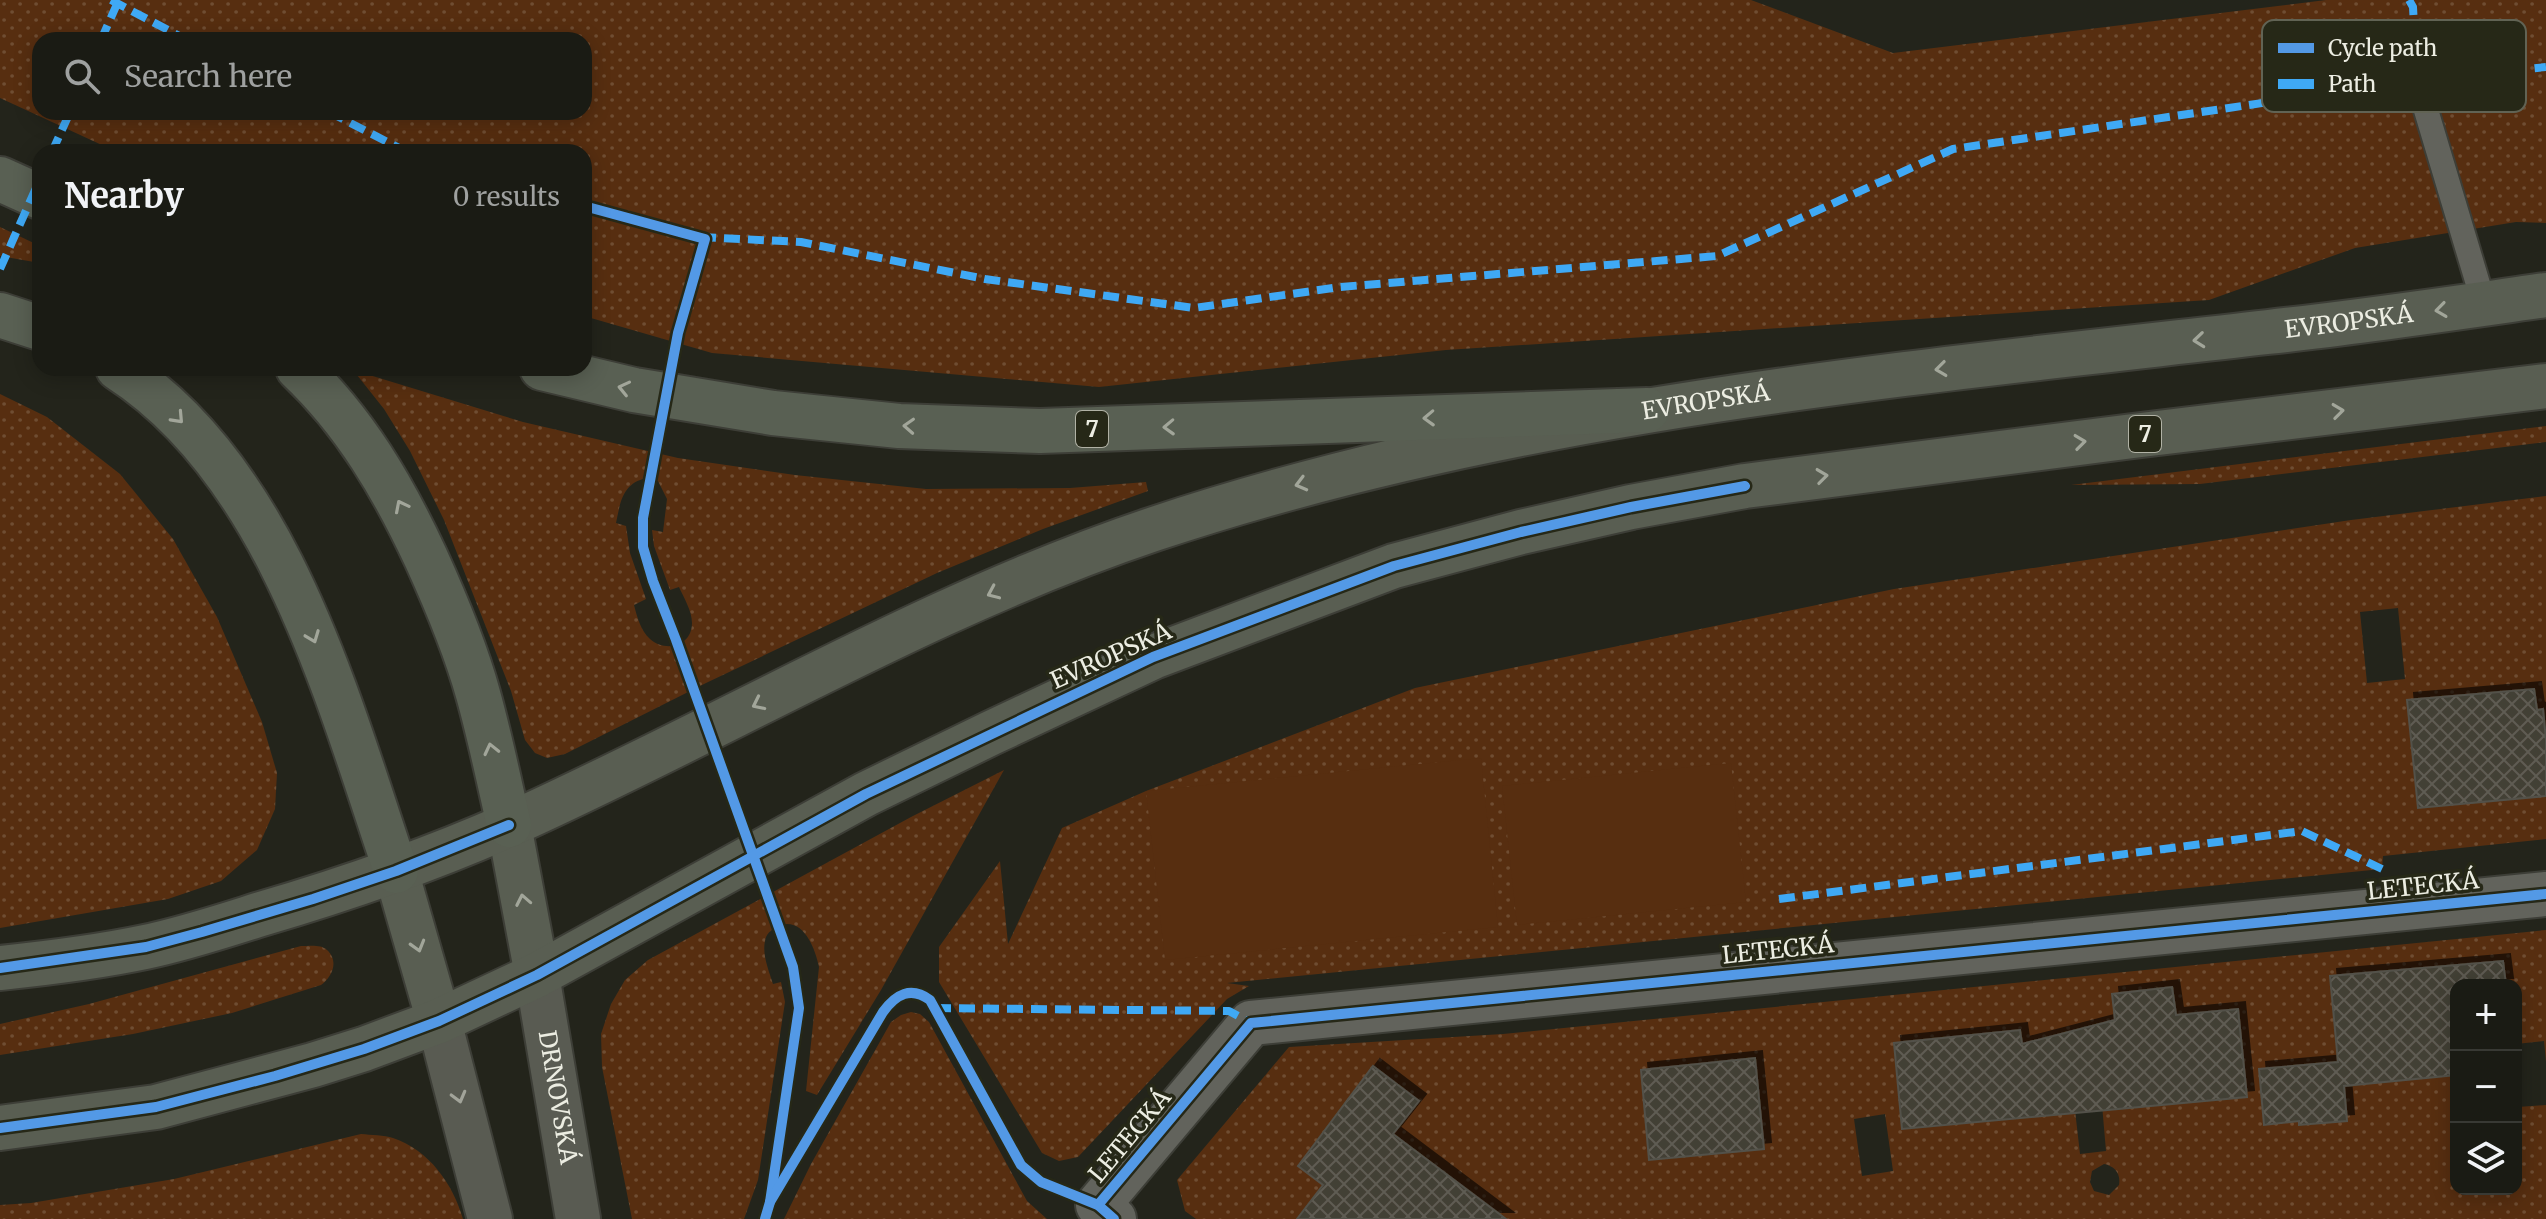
<!DOCTYPE html>
<meta charset="utf-8">
<style>
body{margin:0;font-family:Merriweather,serif;background:#23241d;color:#f1f3f6}
.controls{position:absolute;right:24px;bottom:24px;display:grid;overflow:hidden;border-radius:16px;box-shadow:0 4px 20px #0003}
.controls button{width:72px;height:72px;display:grid;place-items:center;padding:0;border:0;border-bottom:2px solid #383934;background:#1a1b14;color:#f1f3f6;font:40px sans-serif}
.list{margin:0;padding:0;list-style:none}
h2{display:flex;justify-content:space-between;align-items:center;height:104px;margin:0;padding:0 32px;font-size:34px}
h2 small{font-size:26px;font-weight:400;color:#9fa1a0}
.icon{flex:none;width:44px;height:44px;fill:none;stroke:currentColor;stroke-width:2;stroke-linecap:round;stroke-linejoin:round}
.map{position:relative;flex:none;width:2546px;height:1219px;overflow:hidden}
.search{position:absolute;background:#1a1b14;box-shadow:0 4px 20px #0003;left:32px;top:32px;width:560px;height:88px;display:flex;align-items:center;gap:20px;box-sizing:border-box;padding:0 28px;border-radius:24px;color:#9fa1a0;font-size:30px}
.panel{position:absolute;background:#1a1b14;box-shadow:0 4px 20px #0003;left:32px;top:144px;width:560px;height:232px;border-radius:24px}
.map>svg:first-child{display:block}
.grass{fill:url(#grass-dots);fill-rule:evenodd}
.park{fill:#572e10}
.building{fill:url(#building-cross-hatch);stroke:#525149;stroke-width:2;filter:url(#shadow)}
.lines{fill:none;stroke-linecap:round;stroke-linejoin:round}
.lane-casing{stroke:#3d3e37;stroke-width:28}
.street-casing{stroke:#3d3e37;stroke-width:48}
.secondary-casing{stroke:#3d3e37;stroke-width:48}
.primary-casing{stroke:#3d3e37;stroke-width:48}
.highway-casing{stroke:#3d3e37;stroke-width:48}
.lane{stroke:#62635c;stroke-width:24}
.street{stroke:#62635c;stroke-width:44}
.secondary{stroke:#595b52;stroke-width:44}
.primary{stroke:#595e52;stroke-width:44}
.highway{stroke:#596053;stroke-width:44}
.quiet{stroke:#3fa9f5;stroke-width:8;stroke-dasharray:16 8;stroke-linecap:butt}
.cycleway-casing{stroke:#262817;stroke-width:15}
.cycleway{stroke:#5399e6;stroke-width:10}
.oneway{stroke:#a2a69a}
.oneway2{stroke:#a2a49a}
.labels{text-anchor:middle;stroke-width:7;stroke-linejoin:round;paint-order:stroke}
.shield{fill:#262817;stroke:#b1b2a5;stroke-width:2}
.shield-label{font-size:22px;font-weight:bold;fill:#ecede2}
.street-label{font-size:24px;fill:#ecede2;stroke:#262817}
.key{fill:#262817;stroke:#616354;stroke-width:2}
.key-label{font-size:22px;fill:#ecede2}
</style>
<div class="map">
<svg width="2546" height="1219" viewBox="0 0 2546 1219">
<defs>
<pattern id="grass-dots" width="8" height="8" patternUnits="userSpaceOnUse" patternTransform="scale(2)"><rect width="8" height="8" fill="#572e10"/><path d="M2 2h.1M6 6h.1" fill="none" stroke="#6f4d32" stroke-width="1.8" stroke-linecap="round"/></pattern>
<pattern id="building-cross-hatch" width="8" height="8" patternUnits="userSpaceOnUse" patternTransform="scale(2)"><rect width="8" height="8" fill="#434036"/><path d="M0 0l8 8M0 8l8-8" fill="none" stroke="#5e5c53"/></pattern>
<filter id="shadow"><feDropShadow dx="7" dy="-7" stdDeviation="0" flood-color="#0009"/></filter>
</defs>
<rect width="100%" height="100%" fill="#23241b"/>
<g class="grass">
<path d="M0,0H1751L1893,53L2326,0H2546V223L2516,222L2355,248L2209,300L1446,350L1099,387L712,353L584,316V152H117L0,98ZM40,40H584V112H40Z"/>
<polygon points="0,227 40,246 40,263 0,256"/>
<path d="M353,370L523,422L678,458L795,475L926,489L1070,488L1146,482L1148,491L1043,529L937,573L706,683L565,754L547,758L535,753L525,740L511,691L444,520L410,451L384,409ZM643,479L658,481L667,499L663,532L652,530L654,546L670,590L679,587C684,598 692,611 692,623C692,646 666,653 650,639C641,631 637,617 634,605L646,599L630,553L626,526L616,523C620,504 622,485 643,479Z"/>
<polygon points="0,394 47,417 120,474 173,539 217,617 262,722 277,773 275,809 257,850 221,881 168,899 0,928"/>
<polygon points="2546,426 2546,442 2200,484 2071,485"/>
<path d="M2546,496V740L2543,710H2537L2418,808L2546,796V839L2383,856L2382,869L1227,983L1249,986L1227,999L1078,1157L1059,1161L1042,1153L939,982V947L1000,861L1008,944L1062,828L1146,791L1415,688L1894,589L2351,520ZM2398,608L2405,679L2367,683L2360,612Z"/>
<path d="M1004,770L881,990L817,1095L806,1091L819,967C815,947 802,914 776,927C771,930 766,934 765,941C762,955 769,971 773,984L781,982L785,1002L758,1180L744,1219H632L602,1067L601,1034L611,1004L625,980L648,960L911,817Z"/>
<path d="M2546,930V1062L2544,1041L2516,1044V985H2458L2455,965L2330,976L2339,1067L2293,1072L2300,1125L2347,1120L2344,1086L2456,1075V1189H2516V1110L2518,1107L2546,1105V1219H1506L1373,1119L1385,1102L1406,1118L1419,1101L1373,1067L1298,1166L1323,1185L1322,1219H1196L1185,1211L1177,1180L1289,1047L1503,1034ZM2171,987L2176,1015L2238,1009L2247,1096L2183,1102L2115,1020L2112,994ZM2020,1031L2029,1117L1902,1129L1894,1043ZM1755,1059L1764,1149L1649,1160L1641,1070ZM2291,1066L2296,1121L2264,1125L2259,1069ZM2100,1081L2106,1151L2080,1154L2072,1084ZM1885,1114L1893,1171L1862,1176L1854,1119ZM2104,1164C2115,1166 2121,1174 2119,1185L2109,1195L2094,1191L2090,1182L2092,1171Z"/>
<path d="M301,946C309,946 321,944 327,950C340,962 331,978 321,985L232,1013L133,1034L0,1055V1024L89,1004Z"/>
<polygon points="911,1012 920,1014 929,1022 1027,1201 1047,1219 784,1219 811,1164 891,1022 901,1015"/>
<path d="M361,1134C371,1135 384,1135 393,1138C429,1150 453,1184 463,1219H0V1205L31,1203L174,1179Z"/>
</g>
<g class="park">
<polygon points="1481,758 1498,927 1165,960 1146,791"/>
<polygon points="1731,763 1746,902 1517,925 1502,786"/>
</g>
<g class="building">
<polygon points="2534,689 2537,710 2543,709 2546,740 2546,796 2418,808 2407,700"/>
<polygon points="2503,961 2506,985 2456,985 2456,1075 2344,1086 2347,1121 2299,1125 2299,1121 2264,1125 2259,1069 2338,1062 2330,976"/>
<polygon points="2172,987 2176,1015 2238,1009 2247,1097 1902,1129 1894,1043 2020,1030 2022,1044 2115,1020 2112,994"/>
<polygon points="1755,1058 1764,1149 1649,1160 1641,1070"/>
<polygon points="1373,1066 1419,1101 1393,1134 1506,1219 1297,1219 1323,1185 1298,1166"/>
</g>
<g class="lines">
<defs>
<polyline id="lane" points="2417,80 2484,304"/>
<polyline id="street" points="1114,1219 1098,1205 1251,1023 2546,894"/>
<g id="secondary">
<path id="s1" d="M537,975L578,1219"/>
<polyline points="439,1021 490,1219"/>
</g>
<g id="primary">
<polyline points="509,825 537,975"/>
<polyline points="396,871 439,1021"/>
<path id="s2" d="M0,968C48,963 98,957 145,947C184,939 223,926 261,914C346,889 430,860 511,824C726,727 930,604 1154,529C1514,409 1893,375 2268,332C2361,322 2454,308 2546,295"/>
<polyline points="0,1128 156,1107 313,1065 364,1049 439,1021 537,975 866,794 991,733 1153,657 1394,566 1521,532 1631,507 1745,486 2133,436 2546,386"/>
</g>
<g id="highway">
<polyline points="0,179 40,197"/>
<polyline points="0,315 40,328"/>
<path d="M118,368C279,472 338,700 396,871"/>
<path d="M298,368C355,422 393,487 426,558C446,602 465,647 478,694C490,737 499,781 509,825"/>
<polyline points="542,368 634,390 773,413 899,426 1040,431 1647,410"/>
</g>
</defs>
<use href="#lane" class="lane-casing"/>
<use href="#street" class="street-casing"/>
<use href="#secondary" class="secondary-casing"/>
<use href="#primary" class="primary-casing"/>
<use href="#highway" class="highway-casing"/>
<use href="#lane" class="lane"/>
<use href="#street" class="street"/>
<use href="#secondary" class="secondary"/>
<use href="#primary" class="primary"/>
<use href="#highway" class="highway"/>
<g class="quiet">
<polyline points="111,0 187,40"/>
<polyline points="2409,0 2413,7 2417,80"/>
<polyline points="101,40 117,4"/>
<polyline points="329,112 407,152"/>
<polyline points="52,152 70,112"/>
<polyline points="700,237 801,242 985,279 1194,308 1340,287 1717,256 1953,149 2417,80 2546,67"/>
<polyline points="0,269 40,179"/>
<polyline points="1779,899 2302,831 2382,869"/>
<polyline points="935,1008 1229,1011 1251,1023"/>
</g>
<defs>
<g id="cycleway">
<polyline points="584,206 705,239 678,333 643,518 643,547 653,581 676,640 793,967 799,1008 770,1202"/>
<polyline points="0,968 146,947 202,932 313,899 396,871 509,825"/>
<polyline points="0,1128 156,1107 275,1076 364,1049 439,1021 537,975 866,794 1153,657 1394,566 1521,532 1631,507 1745,486"/>
<polyline points="1098,1205 1251,1023 2546,894"/>
<path d="M765,1219L770,1202L883,1012C896,994 911,986 930,1000L1021,1165L1041,1182L1098,1205L1114,1219"/>
</g>
</defs>
<use href="#cycleway" class="cycleway-casing"/>
<use href="#cycleway" class="cycleway"/>
</g>
<defs><path id="oneway-chevron" d="M-2-3.5L2.5 0L-2 3.5" fill="none" stroke-width="1.6" stroke-linecap="round" stroke-linejoin="round" transform="scale(2)"/></defs>
<g class="oneway">
<use href="#oneway-chevron" transform="translate(2441 310) rotate(172)"/>
<use href="#oneway-chevron" transform="translate(2199 340) rotate(174)"/>
<use href="#oneway-chevron" transform="translate(1941 369) rotate(173)"/>
<use href="#oneway-chevron" transform="translate(624 388) rotate(-167)"/>
<use href="#oneway-chevron" transform="translate(2338 411) rotate(-7)"/>
<use href="#oneway-chevron" transform="translate(178 418) rotate(47)"/>
<use href="#oneway-chevron" transform="translate(1429 418) rotate(178)"/>
<use href="#oneway-chevron" transform="translate(909 426) rotate(-177)"/>
<use href="#oneway-chevron" transform="translate(1169 427) rotate(178)"/>
<use href="#oneway-chevron" transform="translate(2080 442) rotate(-7)"/>
<use href="#oneway-chevron" transform="translate(1822 476) rotate(-7)"/>
<use href="#oneway-chevron" transform="translate(1301 484) rotate(165)"/>
<use href="#oneway-chevron" transform="translate(401 506) rotate(-117)"/>
<use href="#oneway-chevron" transform="translate(993 593) rotate(156)"/>
<use href="#oneway-chevron" transform="translate(313 637) rotate(69)"/>
<use href="#oneway-chevron" transform="translate(758 704) rotate(154)"/>
<use href="#oneway-chevron" transform="translate(491 749) rotate(-103)"/>
<use href="#oneway-chevron" transform="translate(523 900) rotate(-101)"/>
<use href="#oneway-chevron" transform="translate(418 946) rotate(74)"/>
</g>
<use class="oneway2" href="#oneway-chevron" transform="translate(459 1097) rotate(75)"/>
<g class="labels">
<g class="shield">
<rect x="1076" y="411" width="32" height="36" rx="6"/>
<rect x="2129" y="416" width="32" height="36" rx="6"/>
</g>
<g class="shield-label">
<text x="1092" y="437">7</text>
<text x="2145" y="442">7</text>
</g>
<g class="street-label">
<text dy="8" stroke="none"><textPath href="#s2" startOffset="2456">EVROPSKÁ</textPath></text>
<text dy="8" stroke="none"><textPath href="#s2" startOffset="1808">EVROPSKÁ</textPath></text>
<text transform="translate(1111 656) rotate(-24)" y="8">EVROPSKÁ</text>
<text transform="translate(2423 886) rotate(-6)" y="8">LETECKÁ</text>
<text transform="translate(1778 950) rotate(-6)" y="8">LETECKÁ</text>
<text dy="8" stroke="none"><textPath href="#s1" startOffset="124">DRNOVSKÁ</textPath></text>
<text transform="translate(1130 1136) rotate(-50)" y="8">LETECKÁ</text>
</g>
</g>
<rect x="2262" y="20" width="264" height="92" rx="12" class="key"/>
<rect x="2278" y="43" width="36" height="10" fill="#5399e6"/>
<rect x="2278" y="79" width="36" height="10" fill="#3fa9f5"/>
<g class="key-label">
<text x="2328" y="56">Cycle path</text>
<text x="2328" y="92">Path</text>
</g>
</svg>
<div class="controls">
<button>+</button>
<button>−</button>
<button><svg class="icon" aria-label="layers" viewBox="0 0 24 24"><path d="M12 4l9 5-9 5-9-5zM3 14l9 5 9-5"/></svg></button>
</div>
<div class="search"><svg class="icon" aria-label="search" viewBox="0 0 24 24"><circle cx="10" cy="10" r="6"/><path d="M15 15l6 6"/></svg>Search here</div>
<section class="panel">
<h2>Nearby<small>0 results</small></h2>
<ul class="list">
</ul>
</section>
</div>
